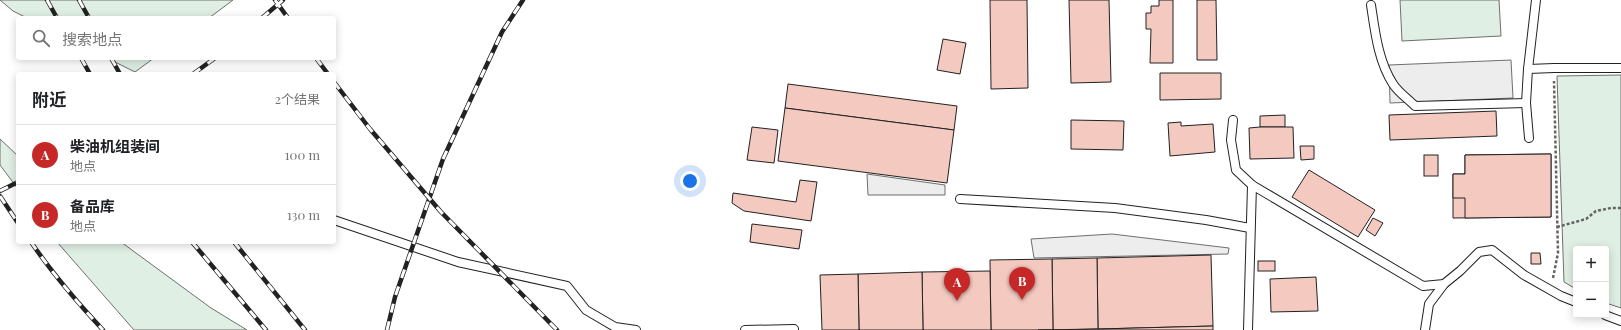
<!DOCTYPE html>
<html lang="zh">
<meta charset="utf-8">
<style>
body{margin:0;font-family:"Playfair Display","Noto Sans SC",serif;background:#f6f6f6;color:#202124}
.controls{position:absolute;right:12px;bottom:12px;display:grid;overflow:hidden;border-radius:4px;box-shadow:0 2px 10px #0003}
.controls button{width:36px;height:36px;display:grid;place-items:center;padding:0;border:0;border-bottom:1px solid #e0e0e0;background:#fff;color:#202124;font:20px sans-serif}
.you{position:absolute;left:690px;top:181px;width:14px;height:14px;margin:-10px;border:3px solid #fff;border-radius:50%;background:#1a73e8;box-shadow:0 0 0 6px #1a73e833}
.badge{display:grid;place-items:center;width:26px;height:26px;border-radius:50%;background:#c62828;color:#fff;font-size:13px;font-weight:700}
.pin{position:absolute;translate:-50% -33px;filter:drop-shadow(0 1px 2px #0008)}
.pin::after{content:'';position:absolute;top:21px;width:14px;height:12px;background:inherit;clip-path:polygon(0 0,100% 0,50% 100%)}
.list{margin:0;padding:0;list-style:none}
h2{display:flex;justify-content:space-between;align-items:center;height:52px;margin:0;padding:0 16px;font-size:17px}
h2 small{font-size:13px;font-weight:400;color:#757577}
.list li{display:grid;grid-template-columns:26px 1fr auto;gap:12px;align-items:center;box-sizing:border-box;height:60px;padding:0 16px;border-top:1px solid #e0e0e0}
.list b{display:block;font-size:15px;white-space:nowrap}
.list p{margin:0;font-size:13px;white-space:nowrap;color:#757577}
.list em{font-size:13px;font-style:normal;color:#757577}
.icon{flex:none;width:22px;height:22px;fill:none;stroke:currentColor;stroke-width:2;stroke-linecap:round;stroke-linejoin:round}
.map{position:relative;flex:none;width:1621px;height:330px;overflow:hidden}
.search{position:absolute;background:#fff;box-shadow:0 2px 10px #0003;left:16px;top:16px;width:320px;height:44px;display:flex;align-items:center;gap:10px;box-sizing:border-box;padding:0 14px;border-radius:4px;color:#757577;font-size:15px}
.panel{position:absolute;background:#fff;box-shadow:0 2px 10px #0003;left:16px;top:72px;width:320px;height:172px;border-radius:4px}
.map>svg:first-child{display:block}
.green{fill:#e0efe3;stroke:#6f6f6f}
.parking{fill:#ededed;stroke:#6f6f6f}
.building{fill:#f3c9c0;stroke:#222}
.lines{fill:none;stroke-linecap:round;stroke-linejoin:round}
.service-casing{stroke:#222;stroke-width:10}
.path{stroke:#646464;stroke-width:2.5;stroke-dasharray:3 2;stroke-linecap:butt}
.service{stroke:#fff;stroke-width:8}
.rail-casing{stroke:#222;stroke-width:4.5}
.rail{stroke:#fff;stroke-width:3;stroke-dasharray:9;stroke-linecap:butt}
</style>
<div class="map">
<svg width="1621" height="330" viewBox="0 0 1621 330">
<rect width="100%" height="100%" fill="#fff"/>
<g class="green">
<polygon points="0,0 233,0 209,18 27,18 13,11"/>
<polygon points="1400,0 1499,0 1501,36 1402,41"/>
<polygon points="107,58 154,58 135,72"/>
<polygon points="1621,75 1621,308 1606,303 1606,249 1576,249 1576,289 1564,282 1557,76"/>
<polygon points="0,139 18,156 18,189 0,165"/>
<polygon points="57,242 121,242 211,308 247,330 134,330"/>
</g>
<g class="parking">
<polygon points="1511,60 1513,98 1390,103 1389,65"/>
<polygon points="867,174 945,185 945,195 868,195"/>
<polygon points="1112,234 1229,248 1228,254 1034,258 1031,239"/>
</g>
<g class="building">
<polygon points="990,0 1027,0 1028,88 991,89"/>
<polygon points="1069,0 1109,0 1111,82 1071,83"/>
<polygon points="1159,0 1173,0 1173,63 1150,63 1151,29 1146,29 1146,13 1151,13 1151,6 1159,6"/>
<polygon points="1197,0 1216,0 1217,60 1197,60"/>
<polygon points="943,39 966,43 960,74 937,70"/>
<polygon points="1160,73 1221,73 1221,99 1160,100"/>
<polygon points="788,84 957,106 954,130 785,108"/>
<polygon points="785,108 954,130 947,183 778,161"/>
<polygon points="1496,111 1497,136 1390,140 1389,115"/>
<polygon points="1285,115 1285,127 1260,127 1260,116"/>
<polygon points="1071,120 1124,121 1123,150 1071,149"/>
<polygon points="1181,122 1181,126 1213,124 1215,152 1170,156 1168,123"/>
<polygon points="752,127 778,130 774,163 747,160"/>
<polygon points="1260,127 1293,127 1294,158 1250,159 1249,128"/>
<polygon points="1300,146 1314,146 1314,159 1301,160"/>
<polygon points="1551,154 1551,217 1453,218 1453,174 1465,174 1465,155"/>
<polygon points="1551,154 1551,217 1465,218 1465,198 1453,198 1453,174 1465,174 1465,155"/>
<rect x="1424" y="155" width="14" height="21"/>
<polygon points="1309,170 1375,210 1358,237 1292,197"/>
<polygon points="800,180 817,182 811,221 744,211 732,203 733,193 796,202"/>
<polygon points="1373,218 1383,223 1375,236 1366,230"/>
<polygon points="752,224 802,230 799,249 750,242"/>
<polygon points="1531,253 1540,253 1541,264 1531,264"/>
<polygon points="1211,255 1213,326 1098,329 1097,258"/>
<polygon points="1097,258 1098,329 1053,330 1052,259"/>
<polygon points="1052,259 1053,330 991,330 990,260"/>
<rect x="1258" y="261" width="17" height="10"/>
<polygon points="990,271 991,330 923,330 922,272"/>
<polygon points="922,272 923,330 859,330 858,274"/>
<polygon points="858,274 859,330 822,330 820,275"/>
<polygon points="1316,277 1318,311 1271,312 1270,279"/>
<polygon points="1213,326 1213,330 1038,330 1098,329"/>
</g>
<g class="lines">
<defs>
<g id="service">
<path d="M1371,5C1375,31 1378,61 1393,84C1398,92 1408,99 1415,106L1526,103"/>
<polyline points="1528,69 1554,68 1621,68"/>
<polyline points="1233,120 1231,140 1236,170 1252,185 1423,286 1444,284 1460,271 1479,252 1492,250 1524,275 1561,296 1576,302"/>
<polyline points="1529,138 1526,103 1528,69 1536,0"/>
<polyline points="960,199 1115,208 1206,220 1250,228"/>
<polyline points="334,220 458,262 567,286 586,310 615,327 636,330"/>
<polyline points="1605,315 1621,321"/>
<polyline points="745,330 794,329"/>
<polyline points="1248,330 1252,185"/>
<polyline points="1425,330 1429,304 1444,284"/>
</g>
</defs>
<use href="#service" class="service-casing"/>
<g class="path">
<polyline points="1557,227 1586,219 1596,211 1611,208 1621,208"/>
<polyline points="1553,278 1558,253 1554,81"/>
</g>
<use href="#service" class="service"/>
<defs>
<g id="rail">
<polyline points="47,0 57,18"/>
<polyline points="79,0 89,18"/>
<polyline points="275,0 288,18"/>
<polyline points="262,18 283,0"/>
<polyline points="81,58 90,74"/>
<polyline points="111,58 120,74"/>
<polyline points="316,58 328,74"/>
<polyline points="193,74 215,58"/>
<polyline points="334,82 370,129 441,212 557,330"/>
<polyline points="0,191 18,182"/>
<polyline points="0,196 18,223"/>
<path d="M31,242C52,273 77,302 103,330"/>
<polyline points="192,242 266,330"/>
<polyline points="234,242 305,330"/>
<polyline points="387,330 395,297 443,159 502,32 523,0"/>
</g>
</defs>
<use href="#rail" class="rail-casing"/>
<use href="#rail" class="rail"/>
</g>
</svg>
<div class="controls">
<button>+</button>
<button>−</button>
</div>
<div class="you"></div>
<div class="pin badge" style="left:957px;top:301px">A</div>
<div class="pin badge" style="left:1022px;top:300px">B</div>
<div class="search"><svg class="icon" aria-label="search" viewBox="0 0 24 24"><circle cx="10" cy="10" r="6"/><path d="M15 15l6 6"/></svg>搜索地点</div>
<section class="panel">
<h2>附近<small>2个结果</small></h2>
<ul class="list">
<li><span class="badge">A</span><div><b>柴油机组装间</b><p>地点</p></div><em>100 m</em></li>
<li><span class="badge">B</span><div><b>备品库</b><p>地点</p></div><em>130 m</em></li>
</ul>
</section>
</div>
